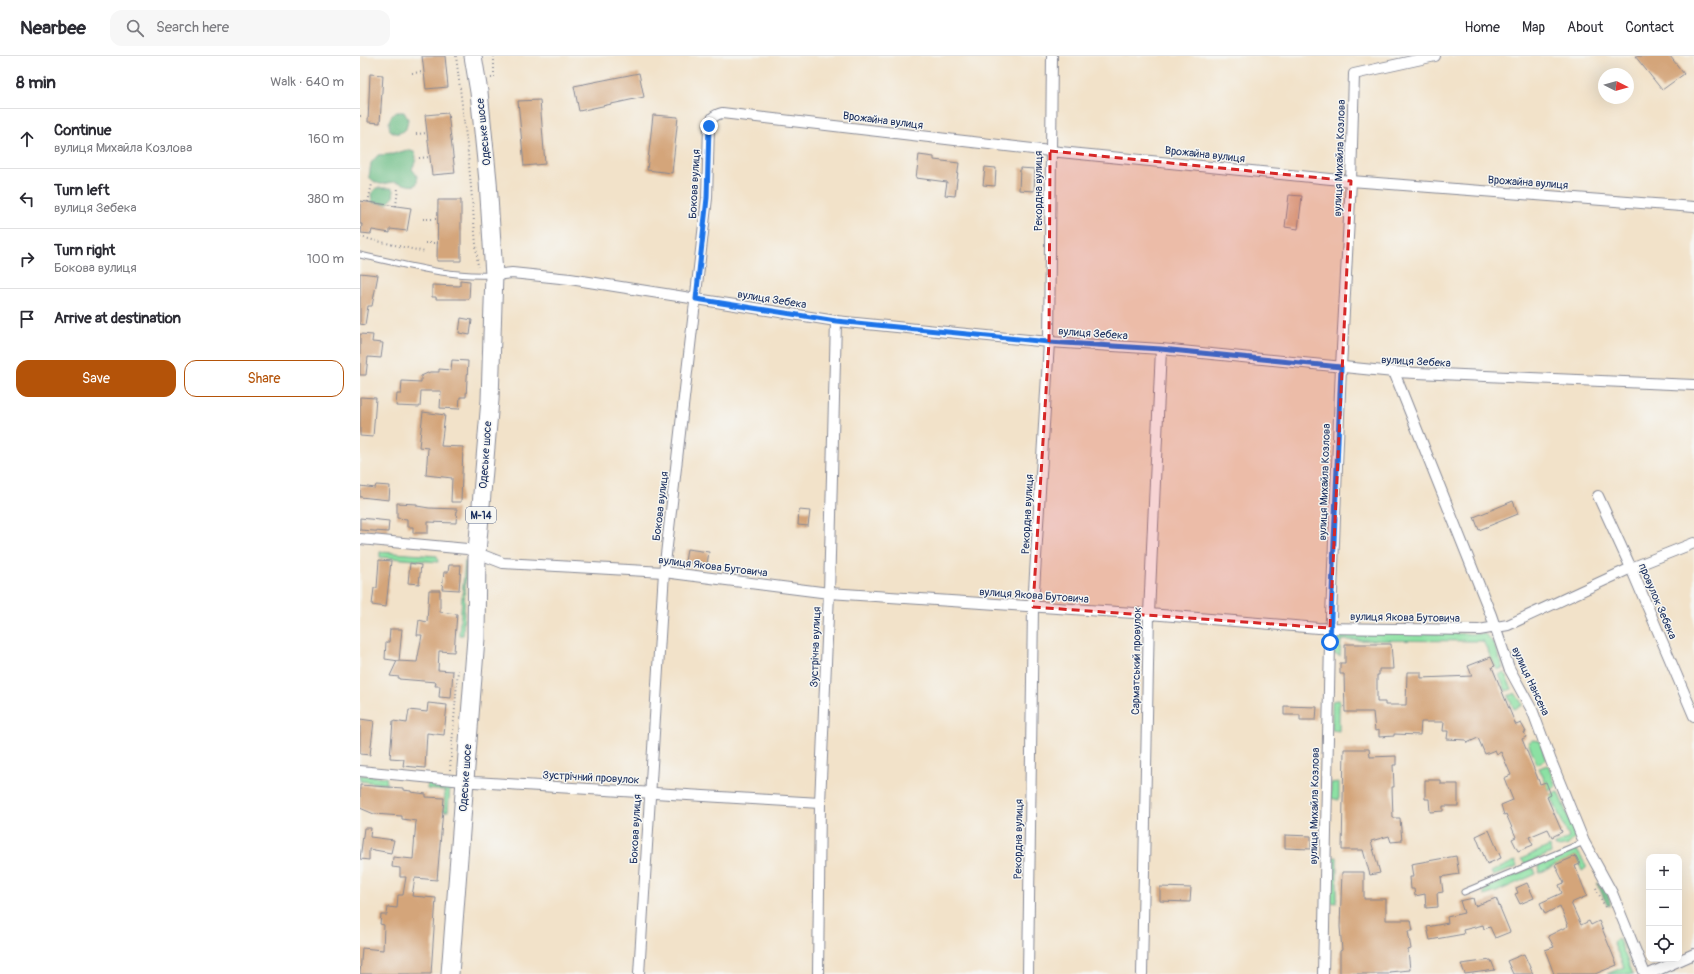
<!DOCTYPE html>
<meta charset="utf-8">
<style>
body{margin:0;font-family:Pangolin,sans-serif;background:#f7f7f7;color:#2b2b33}
.controls{position:absolute;right:12px;bottom:12px;display:grid;overflow:hidden;border-radius:8px;box-shadow:0 4px 16px #0002}
.controls button{width:36px;height:36px;display:grid;place-items:center;padding:0;border:0;border-bottom:1px solid #e1e1e2;background:#fff;color:#2b2b33;font:20px sans-serif}
.compass{position:absolute;left:1238px;top:12px;width:36px;height:36px;border-radius:50%;background:#fff;box-shadow:0 4px 16px #0002;rotate:96deg}
.stop{position:absolute;width:12px;height:12px;margin:-9px;border:3px solid #1a73e8;border-radius:50%;background:#fff}
.stop.end{background:#1a73e8;border-color:#fff;box-shadow:0 1px 4px #0008}
.list{margin:0;padding:0;list-style:none}
h2{display:flex;justify-content:space-between;align-items:center;height:52px;margin:0;padding:0 16px;font-size:17px}
h2 small{font-size:13px;font-weight:400;color:#7c7c81}
.list li{display:grid;grid-template-columns:26px 1fr auto;gap:12px;align-items:center;box-sizing:border-box;height:60px;padding:0 16px;border-top:1px solid #e1e1e2}
.list b{display:block;font-size:15px;white-space:nowrap}
.list p{margin:0;font-size:13px;white-space:nowrap;color:#7c7c81}
.list em{font-size:13px;font-style:normal;color:#7c7c81}
.actions{display:flex;gap:8px;padding:12px 16px}
.actions a{flex:1;padding:9px 0;border:1px solid #b45309;border-radius:12px;text-align:center;font-size:14px;color:#b45309}
.actions .main{background:#b45309;color:#fff}
.icon{flex:none;width:22px;height:22px;fill:none;stroke:currentColor;stroke-width:2;stroke-linecap:round;stroke-linejoin:round}
.map{position:relative;flex:none;width:1334px;height:918px;overflow:hidden}
header{display:flex;align-items:center;gap:24px;box-sizing:border-box;height:56px;padding:0 20px;background:#fff;border-bottom:1px solid #e1e1e2}
header strong{font-size:19px}
nav{display:flex;gap:22px;margin-inline-start:auto;font-size:14px}
.search{width:280px;height:36px;background:#f7f7f7;display:flex;align-items:center;gap:10px;box-sizing:border-box;padding:0 14px;border-radius:12px;color:#7c7c81;font-size:15px}
main{display:flex}
aside{flex:1;background:#fff}
.map>svg:first-child{display:block}
.green{fill:#8ce1a3;stroke:#548880}
.forest{fill:#71bf89;stroke:#467774}
.building{fill:#d4a57a}
.lines{fill:none;stroke-linecap:round;stroke-linejoin:round}
.service-casing{stroke:#868894;stroke-width:7}
.minor-casing{stroke:#868894;stroke-width:12}
.trunk-casing{stroke:#868894;stroke-width:19}
.path{stroke:#868894;stroke-width:2;stroke-dasharray:1 3;stroke-linecap:butt}
.service{stroke:#fff;stroke-width:5}
.minor{stroke:#fff;stroke-width:10}
.trunk{stroke:#fff;stroke-width:17}
.route{stroke:#1a73e8;stroke-width:5}
.marked{fill:#d62828;fill-opacity:0.2;stroke:#d62828;stroke-width:3;stroke-dasharray:8 5;stroke-linejoin:round}
.labels{text-anchor:middle;stroke-width:3;stroke-linejoin:round;paint-order:stroke}
.shield{fill:#f6f6f2;stroke:#5d6b8a;stroke-width:1}
.shield-label{font-size:10px;font-weight:bold;fill:#1b2f5e}
.street-label{font-size:11px;fill:#1b2f5e;stroke:#f6f6f2}
</style>
<header>
<strong>Nearbee</strong>
<div class="search"><svg class="icon" aria-label="search" viewBox="0 0 24 24"><circle cx="10" cy="10" r="6"/><path d="M15 15l6 6"/></svg>Search here</div>
<nav><a>Home</a><a>Map</a><a>About</a><a>Contact</a></nav>
</header>
<main>
<aside>
<h2>8 min<small>Walk · 640 m</small></h2>
<ul class="list">
<li><svg class="icon" aria-label="ahead" viewBox="0 0 24 24"><path d="M12 20V5M6 11l6-6 6 6"/></svg><div><b>Continue</b><p>вулиця Михайла Козлова</p></div><em>160 m</em></li>
<li><svg class="icon" aria-label="left" viewBox="0 0 24 24"><path d="M17 20v-9H6M10 6l-5 5 5 5"/></svg><div><b>Turn left</b><p>вулиця Зебека</p></div><em>380 m</em></li>
<li><svg class="icon" aria-label="right" viewBox="0 0 24 24"><path d="M7 20v-9h11M14 6l5 5-5 5"/></svg><div><b>Turn right</b><p>Бокова вулиця</p></div><em>100 m</em></li>
<li><svg class="icon" aria-label="arrive" viewBox="0 0 24 24"><path d="M6 21V4h12l-3 4 3 4H6"/></svg><div><b>Arrive at destination</b></div></li>
</ul>
<div class="actions"><a class="main">Save</a><a>Share</a></div>
</aside>
<div class="map">
<svg width="1334" height="918" viewBox="0 0 1334 918">
<rect width="100%" height="100%" fill="#f6f6f2"/>
<filter id="ink" filterUnits="userSpaceOnUse"><feTurbulence type="fractalNoise" baseFrequency=".025" numOctaves="2"/><feDisplacementMap in="SourceGraphic" scale="8" xChannelSelector="R" yChannelSelector="G"/><feConvolveMatrix kernelMatrix="1 2 1 2 8 2 1 2 1" color-interpolation-filters="sRGB"/></filter>
<filter id="wash" filterUnits="userSpaceOnUse"><feTurbulence type="fractalNoise" baseFrequency=".012" numOctaves="4" result="noise"/><feDisplacementMap in="SourceGraphic" scale="16" xChannelSelector="R" yChannelSelector="G"/><feGaussianBlur stdDeviation="0.9" result="paint"/><feColorMatrix in="noise" values="0 0 0 0 0 0 0 0 0 0 0 0 0 0 0 0 0 1.4 0 .05"/><feComposite in="paint" operator="in"/></filter>
<g filter="url(#wash)">
<rect width="100%" height="100%" fill="#f2e2c9"/>
<g class="green">
<polygon points="20,496 77,500 78,506 20,501"/>
<polygon points="105,505 106,507 103,579 99,579"/>
<path d="M981,576L1124,578C1135,584 1138,601 1143,612L1137,614L1123,585L981,584L980,600L974,598C974,590 973,581 981,576Z"/>
<polygon points="1144,616 1152,633 1146,635 1139,619"/>
<polygon points="1155,637 1163,649 1154,653 1148,640"/>
<polygon points="979,644 979,675 972,674 972,645"/>
<polygon points="1173,684 1179,685 1186,704 1177,708 1168,686"/>
<polygon points="1188,709 1196,730 1189,734 1179,712"/>
<polygon points="0,719 26,721 27,728 0,725"/>
<polygon points="68,726 86,727 90,731 88,755 84,755 85,735 67,733"/>
<polygon points="979,726 979,744 971,742 971,727"/>
<polygon points="1198,736 1216,781 1208,789 1199,791 1194,789 1209,782 1191,740 1191,738"/>
<polygon points="1190,790 1191,797 1168,807 1165,808 1161,803"/>
<polygon points="1216,793 1226,809 1226,812 1222,815 1216,800 1179,817 1178,809"/>
<polygon points="977,801 977,847 969,846 970,802"/>
<polygon points="1155,805 1157,811 1133,820 1131,816"/>
<polygon points="1171,812 1174,813 1176,818 1136,836 1124,840 1124,836 1128,831"/>
<polygon points="1258,882 1273,918 1247,918 1264,911 1253,886"/>
</g>
<g class="forest">
<path d="M37,56H44L48,63L46,73C40,78 36,79 30,74C28,66 29,60 37,56Z"/>
<path d="M47,94L54,96C58,101 55,107 52,113C57,119 59,122 56,129C49,131 43,127 37,126C24,126 21,133 9,121L11,107L18,99L33,98Z"/>
<polygon points="16,132 31,132 34,134 33,142 27,148 12,146 11,138"/>
<path d="M1237,827C1245,832 1251,841 1250,850L1247,849Z"/>
<polygon points="1265,880 1273,900 1274,910 1261,883"/>
</g>
<g id="blocks">
<g class="building">
<polygon points="62,0 85,0 88,31 66,33"/>
<polygon points="1275,0 1310,0 1324,18 1302,34"/>
<polygon points="279,17 284,41 219,55 214,30"/>
<polygon points="10,18 23,19 20,67 8,66"/>
<polygon points="180,44 185,108 164,110 158,45"/>
<polygon points="88,57 95,117 72,119 65,59"/>
<polygon points="293,59 318,61 312,117 287,114"/>
<polygon points="559,99 574,101 574,104 599,107 595,140 585,139 587,126 556,122"/>
<polygon points="625,111 636,112 635,130 623,129"/>
<polygon points="660,112 675,113 674,135 659,134"/>
<polygon points="929,139 942,140 938,173 925,171"/>
<polygon points="78,144 101,144 101,205 77,205"/>
<polygon points="0,145 51,152 47,175 30,173 30,177 12,174 11,178 1,177 2,168 0,168"/>
<polygon points="0,217 18,219 12,250 8,250 5,269 0,268"/>
<polygon points="100,224 110,225 109,243 76,243 76,241 72,241 72,229 100,230"/>
<polygon points="101,262 112,264 110,279 99,277"/>
<polygon points="0,278 13,279 12,286 23,287 21,302 8,301 6,319 0,319"/>
<polygon points="92,304 108,305 106,341 100,341 99,353 80,352 81,335 61,335 60,351 36,350 37,338 41,338 42,325 61,326 61,320 70,316 79,316 79,313 91,314"/>
<polygon points="0,341 16,342 13,381 0,380"/>
<polygon points="63,356 85,359 81,390 103,391 101,446 91,446 92,422 66,419 68,392 59,391"/>
<polygon points="16,429 30,430 29,444 0,441 0,430 15,432"/>
<polygon points="1153,445 1158,458 1119,474 1114,461"/>
<polygon points="37,447 57,448 57,450 69,452 97,453 96,467 68,466 68,477 53,477 53,471 47,471 47,463 37,462"/>
<polygon points="439,454 450,455 448,470 438,469"/>
<polygon points="0,462 29,465 28,476 0,474"/>
<polygon points="327,493 349,496 347,508 325,506"/>
<polygon points="19,504 31,505 26,551 12,549 14,532 17,532"/>
<polygon points="50,507 61,509 59,528 48,527"/>
<polygon points="89,509 101,509 99,534 82,533 84,516 88,516"/>
<polygon points="69,534 80,534 80,556 97,558 94,596 79,595 78,614 93,615 91,642 79,641 80,630 75,630 76,626 39,623 39,621 30,620 37,605 57,606 62,579 57,579 59,564 67,566"/>
<polygon points="30,573 42,573 39,605 25,603 26,586 29,586"/>
<polygon points="985,588 1031,588 1033,613 1019,613 1019,619 1017,619 1017,646 1025,646 1025,649 1046,649 1047,616 1061,616 1061,622 1112,620 1108,610 1131,601 1135,610 1132,611 1155,667 1156,669 1161,667 1166,676 1164,676 1166,681 1162,683 1180,728 1186,726 1191,739 1187,741 1202,776 1192,781 1188,773 1169,781 1173,789 1158,795 1152,783 1156,781 1146,758 1144,759 1141,749 1153,744 1144,722 1151,719 1141,696 1137,698 1135,694 1125,698 1118,682 1107,687 1106,684 1087,683 1088,675 1083,675 1084,666 1061,666 1060,679 1034,678 1034,680 1019,681 1019,674 1015,675 1013,656 985,656 984,618 980,618 980,607 985,607"/>
<polygon points="68,647 87,649 84,679 67,677 65,712 43,710 44,703 30,702 33,665 47,667 49,654 67,656"/>
<polygon points="924,650 957,651 956,664 940,664 940,659 924,659"/>
<polygon points="0,663 14,665 10,699 0,698"/>
<polygon points="984,693 1009,693 1010,701 1036,700 1036,709 1033,709 1034,731 1032,731 1033,762 1040,762 1042,785 1031,786 1029,780 1011,785 1020,817 1010,819 1003,794 982,794"/>
<polygon points="1065,724 1081,724 1081,728 1098,728 1098,750 1083,750 1083,755 1070,756 1069,743 1065,743"/>
<polygon points="0,729 43,732 43,734 51,735 51,736 66,738 66,741 84,742 77,824 55,822 52,840 76,842 71,918 0,918 2,892 23,894 24,869 20,868 21,859 27,859 28,851 37,852 38,839 43,839 46,821 40,821 40,812 32,811 33,801 53,803 56,765 42,763 42,760 14,758 0,752"/>
<polygon points="4,772 11,772 10,781 34,784 31,797 9,793 9,804 0,803"/>
<polygon points="1129,774 1141,802 1127,808 1116,780"/>
<polygon points="925,779 951,780 951,793 925,792"/>
<polygon points="1096,800 1099,818 1081,821 1083,836 1077,837 1078,851 1066,852 1065,838 1055,840 1054,833 1051,833 1050,821 1053,821 1051,808"/>
<polygon points="1216,800 1220,808 1215,810 1227,840 1211,847 1221,869 1229,865 1231,869 1239,865 1257,909 1235,918 1194,918 1185,894 1194,891 1188,880 1208,870 1200,850 1185,858 1180,847 1202,837 1199,829 1204,827 1195,809"/>
<polygon points="982,816 1004,816 1004,843 1026,843 1026,864 1051,864 1053,875 1048,875 1051,893 1048,894 1050,914 1029,916 1029,918 980,918 980,895 982,894 980,871"/>
<polygon points="1167,827 1174,842 1160,848 1155,838 1158,837 1156,832"/>
<polygon points="800,831 831,832 830,846 800,845"/>
<polygon points="1113,842 1115,850 1136,842 1150,876 1135,882 1130,871 1124,873 1123,869 1103,874 1104,878 1070,884 1067,871 1088,867 1087,861 1104,857 1100,845"/>
<polygon points="1164,898 1173,918 1153,918 1147,905"/>
<polygon points="1131,904 1135,914 1105,918 1101,908"/>
</g>
</g>
</g>
<g filter="url(#ink)">
<use href="#blocks" fill-opacity="0" stroke="#868894" stroke-width="1"/>
<g class="lines">
<defs>
<g id="service">
<path d="M0,199C44,208 85,221 131,219"/>
<polyline points="1104,836 1224,786"/>
</g>
<g id="minor">
<polyline points="134,219 152,217 210,223 476,265 689,286 801,293 1034,316 1334,329"/>
<polyline points="1034,316 1131,559 1149,612 1173,656 1191,705 1224,786 1252,837 1285,918"/>
<polyline points="1238,440 1271,512 1334,660"/>
<polyline points="0,483 107,493 143,507 304,516 469,537 789,558 958,572 1119,574 1148,569 1271,512 1334,487"/>
<polyline points="0,715 114,726 460,747"/>
<path d="M279,918L304,516L347,142L349,70C351,62 354,59 362,57L690,95L991,125L1334,151"/>
<polyline points="458,918 460,747 469,537 476,265"/>
<polyline points="668,918 673,551 689,286 692,0"/>
<polyline points="782,918 789,558 801,293"/>
<polyline points="963,918 970,586 981,311 991,125 994,18 1075,0"/>
<polyline points="1289,918 1334,898"/>
</g>
<polyline id="trunk" points="90,918 116,582 117,496 130,344 133,248 134,219 128,125 119,36 113,0"/>
</defs>
<use href="#service" class="service-casing"/>
<use href="#minor" class="minor-casing"/>
<use href="#trunk" class="trunk-casing"/>
<g class="path">
<polyline points="96,0 108,97 118,211"/>
<polyline points="52,17 64,16"/>
<polyline points="131,22 134,22 134,0"/>
<polyline points="0,60 2,60"/>
<polyline points="56,78 67,77"/>
<polyline points="59,102 70,101"/>
<polyline points="8,146 12,128"/>
<polyline points="36,150 38,132"/>
<polyline points="63,163 78,163"/>
<polyline points="0,181 65,196"/>
<polyline points="65,187 78,187"/>
<polyline points="90,714 98,614"/>
<polyline points="1236,832 1245,851"/>
</g>
<use href="#service" class="service"/>
<use href="#minor" class="minor"/>
<use href="#trunk" class="trunk"/>
</g>
</g>
<g class="lines" filter="url(#ink)">
<polyline class="route" points="349,70 347,142 336,243 476,265 689,286 801,293 981,311 970,586"/>
</g>
<path class="marked" d="M690,95L991,125L970,572L673,551L689,286Z"/>
<g class="labels">
<rect class="shield" x="106" y="451" width="30" height="16" rx="3"/>
<g class="shield-label">
<text x="121" y="463">М-14</text>
</g>
<g class="street-label">
<text transform="translate(523 64) rotate(7)" y="4">Врожайна вулиця</text>
<text transform="translate(123 76) rotate(-96)" y="4">Одеське шосе</text>
<text transform="translate(845 98) rotate(6)" y="4">Врожайна вулиця</text>
<text transform="translate(979 102) rotate(-88)" y="4">вулиця Михайла Козлова</text>
<text transform="translate(1168 126) rotate(4)" y="4">Врожайна вулиця</text>
<text transform="translate(334 128) rotate(-87)" y="4">Бокова вулиця</text>
<text transform="translate(678 135) rotate(-90)" y="4">Рекордна вулиця</text>
<text transform="translate(412 243) rotate(9)" y="4">вулиця Зебека</text>
<text transform="translate(733 277) rotate(4)" y="4">вулиця Зебека</text>
<text transform="translate(1056 305) rotate(3)" y="4">вулиця Зебека</text>
<text transform="translate(125 399) rotate(-86)" y="4">Одеське шосе</text>
<text transform="translate(964 426) rotate(-88)" y="4">вулиця Михайла Козлова</text>
<text transform="translate(300 450) rotate(-83)" y="4">Бокова вулиця</text>
<text transform="translate(667 458) rotate(-87)" y="4">Рекордна вулиця</text>
<text transform="translate(353 510) rotate(7)" y="4">вулиця Якова Бутовича</text>
<text transform="translate(674 539) rotate(4)" y="4">вулиця Якова Бутовича</text>
<text transform="translate(1298 545) rotate(67)" y="4">провулок Зебека</text>
<text transform="translate(1045 561) rotate(1)" y="4">вулиця Якова Бутовича</text>
<text transform="translate(455 591) rotate(-88)" y="4">Зустрічна вулиця</text>
<text transform="translate(776 605) rotate(-89)" y="4">Сарматський провулок</text>
<text transform="translate(1171 625) rotate(65)" y="4">вулиця Нансена</text>
<text transform="translate(231 721) rotate(3)" y="4">Зустрічний провулок</text>
<text transform="translate(105 722) rotate(-86)" y="4">Одеське шосе</text>
<text transform="translate(954 750) rotate(-89)" y="4">вулиця Михайла Козлова</text>
<text transform="translate(275 773) rotate(-87)" y="4">Бокова вулиця</text>
<text transform="translate(658 783) rotate(-89)" y="4">Рекордна вулиця</text>
</g>
</g>
</svg>
<div class="controls">
<button>+</button>
<button>−</button>
<button><svg class="icon" aria-label="locate" viewBox="0 0 24 24"><circle cx="12" cy="12" r="6"/><path d="M12 2v4M12 18v4M2 12h4M18 12h4"/></svg></button>
</div>
<svg class="compass" viewBox="-18 -18 36 36"><path d="M0-13l5 13h-10z" fill="#e53935"/><path d="M0 13l5-13h-10z" fill="#7c7c81"/></svg>
<div class="stop" style="left:970px;top:586px"></div>
<div class="stop end" style="left:349px;top:70px"></div>
</div>
</main>
